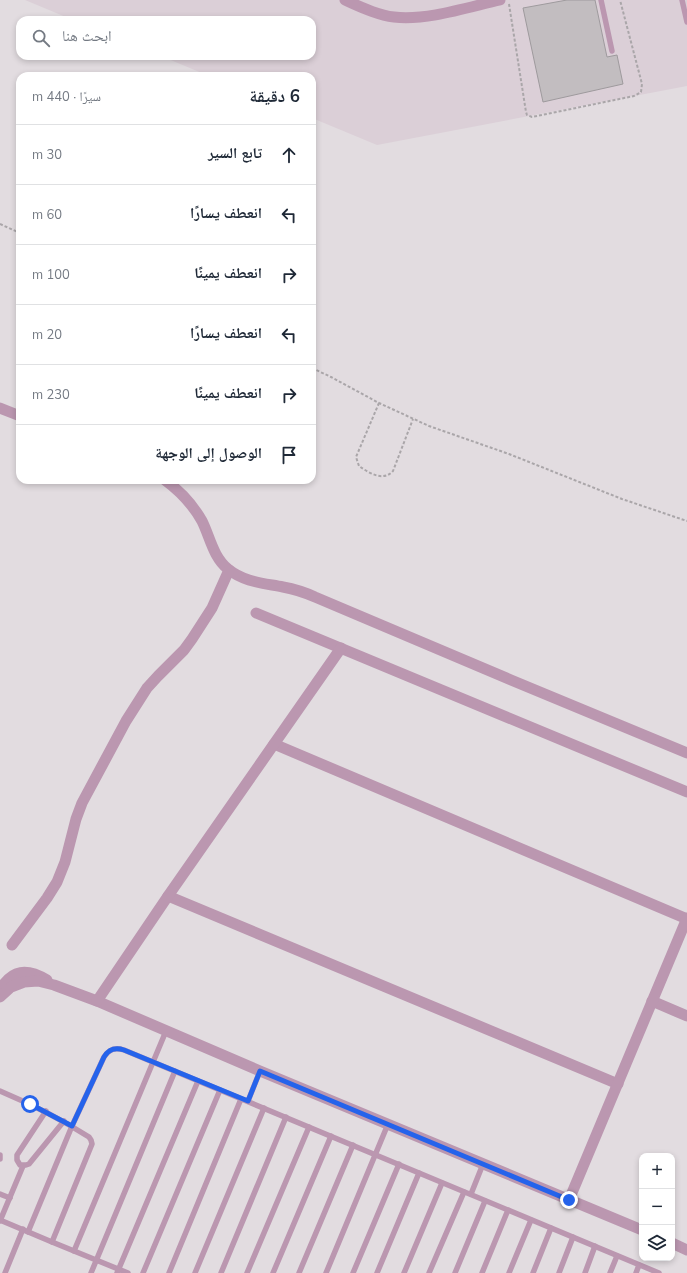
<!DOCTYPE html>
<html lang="ar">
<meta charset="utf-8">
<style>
body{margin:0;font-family:"Nunito Sans","Noto Naskh Arabic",sans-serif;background:#f2f2f3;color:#1f2937;direction:rtl}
.controls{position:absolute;right:12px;bottom:12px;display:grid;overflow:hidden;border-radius:8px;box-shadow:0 2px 6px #0003}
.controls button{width:36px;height:36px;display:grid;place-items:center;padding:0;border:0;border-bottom:1px solid #e0e1e3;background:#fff;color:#1f2937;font:20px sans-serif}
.stop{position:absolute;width:12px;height:12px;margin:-9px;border:3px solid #2563eb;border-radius:50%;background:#fff}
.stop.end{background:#2563eb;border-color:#fff;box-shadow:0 1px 4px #0008}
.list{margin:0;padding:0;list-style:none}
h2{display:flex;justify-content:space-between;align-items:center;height:52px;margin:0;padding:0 16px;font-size:17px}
h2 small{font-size:13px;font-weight:400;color:#747a83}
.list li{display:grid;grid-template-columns:26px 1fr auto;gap:12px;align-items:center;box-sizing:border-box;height:60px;padding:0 16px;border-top:1px solid #e0e1e3}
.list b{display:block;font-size:15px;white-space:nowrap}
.list em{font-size:13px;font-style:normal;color:#747a83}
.icon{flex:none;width:22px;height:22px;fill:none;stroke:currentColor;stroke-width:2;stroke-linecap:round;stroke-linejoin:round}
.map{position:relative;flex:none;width:687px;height:1273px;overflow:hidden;direction:ltr}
.search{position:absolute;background:#fff;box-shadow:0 2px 6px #0003;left:16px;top:16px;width:300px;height:44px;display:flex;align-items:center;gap:10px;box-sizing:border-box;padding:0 14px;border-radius:12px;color:#747a83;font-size:15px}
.panel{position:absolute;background:#fff;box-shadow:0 2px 6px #0003;left:16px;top:72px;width:300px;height:412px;border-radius:12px;direction:rtl}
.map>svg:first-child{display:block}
.built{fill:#dbcfd7}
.building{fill:#c2bdc0;stroke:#9e9a9d}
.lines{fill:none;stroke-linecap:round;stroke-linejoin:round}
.path{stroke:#aaa6a9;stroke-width:2;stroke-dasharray:3 2;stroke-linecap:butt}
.service{stroke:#bb97b0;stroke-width:5.5}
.minor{stroke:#bb97b0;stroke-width:11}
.tertiary{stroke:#bb97b0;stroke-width:11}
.route{stroke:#2563eb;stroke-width:5}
</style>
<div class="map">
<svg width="687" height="1273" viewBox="0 0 687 1273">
<rect width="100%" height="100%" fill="#e2dce0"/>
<polygon class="built" points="25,0 687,0 687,86 377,145 312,118 312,76 209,76 161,56 312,56 312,20 73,20"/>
<polygon class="building" points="567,0 595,0 607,57 617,55 623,84 543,102 523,8"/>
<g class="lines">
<g class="path">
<polyline points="509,4 526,112 527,115 532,117 634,96 641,92 642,84 620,0"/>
<polyline points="0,224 20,233"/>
<polyline points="312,368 331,377 379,403 429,426 509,454 622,499 687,521"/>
<path d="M379,403L356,457L359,466C369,473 383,482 393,471L413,419"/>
</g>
<g class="service">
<polyline points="601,0 612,51"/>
<polyline points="682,0 687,22"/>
<path d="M0,1091C31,1104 61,1119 89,1137L91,1140L92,1144L52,1242L0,1220"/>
<polyline points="248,1101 260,1071"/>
<polyline points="46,1111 17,1155 17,1160 20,1165 26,1165 29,1164 64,1121"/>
<polyline points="0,1155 0,1159"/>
<polyline points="0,1194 10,1198"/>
<polyline points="471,1194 483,1164"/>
<polyline points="0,1221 23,1166"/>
<path d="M28,1232L72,1126L104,1057C109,1049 115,1047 124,1050L659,1273"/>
<polyline points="52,1242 128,1273"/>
<polyline points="74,1251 166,1031"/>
<polyline points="5,1273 23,1229"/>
<polyline points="91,1273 175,1071"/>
<polyline points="117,1273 198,1081"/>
<polyline points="143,1273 220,1090"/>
<polyline points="169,1273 241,1099"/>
<polyline points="195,1273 264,1108"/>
<polyline points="221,1273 286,1117"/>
<polyline points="247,1273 309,1127"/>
<polyline points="273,1273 331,1136"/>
<polyline points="299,1273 353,1145"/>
<polyline points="326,1273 388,1124"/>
<polyline points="353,1273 399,1164"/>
<polyline points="377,1273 419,1173"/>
<polyline points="404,1273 442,1183"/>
<polyline points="429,1273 464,1192"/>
<polyline points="455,1273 485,1201"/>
<polyline points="482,1273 508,1210"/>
<polyline points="509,1273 531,1220"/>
<polyline points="533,1273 551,1228"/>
<polyline points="559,1273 573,1237"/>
<polyline points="585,1273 595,1246"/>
<polyline points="610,1273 617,1256"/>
<polyline points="636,1273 639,1265"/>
</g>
<g class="minor">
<polyline points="0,408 20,416"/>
<path d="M165,480C180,491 193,505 202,521C210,537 213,557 228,569C244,582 263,583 283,587C294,589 304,592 315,597L511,680L687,753"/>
<polyline points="256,613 687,792"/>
<polyline points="274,744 687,919"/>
<polyline points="168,896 618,1084"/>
<polyline points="12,945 47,898 57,882 65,862 76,819 82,803 126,721 147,688 158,676 184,650 192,639 212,608 229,570"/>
<path d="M0,990C12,969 27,968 47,980"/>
<polyline points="0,997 11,987 24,982 38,981 54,985 97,1001 260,1071 642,1230"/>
<polyline points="97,1001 168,896 341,648"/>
<polyline points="652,1001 687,1016"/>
<polyline points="569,1200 687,918"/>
<polyline points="672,1243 687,1250"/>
</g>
<path class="tertiary" d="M345,0C361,7 377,15 394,17C426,21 469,7 500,0"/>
</g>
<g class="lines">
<path class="route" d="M30,1104L72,1126L104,1057C109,1049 115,1047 124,1050L248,1101L260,1071L569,1200"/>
</g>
</svg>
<div class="controls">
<button>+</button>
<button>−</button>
<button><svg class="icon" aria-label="layers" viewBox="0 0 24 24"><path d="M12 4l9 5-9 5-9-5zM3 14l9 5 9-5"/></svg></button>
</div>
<div class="stop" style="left:30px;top:1104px"></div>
<div class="stop end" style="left:569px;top:1200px"></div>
<div class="search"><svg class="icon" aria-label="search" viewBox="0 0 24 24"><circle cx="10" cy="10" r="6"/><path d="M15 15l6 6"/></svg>ابحث هنا</div>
<section class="panel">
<h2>6 دقيقة<small>سيرًا · 440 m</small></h2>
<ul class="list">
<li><svg class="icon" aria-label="ahead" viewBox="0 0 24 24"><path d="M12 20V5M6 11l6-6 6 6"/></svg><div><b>تابع السير</b></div><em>30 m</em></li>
<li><svg class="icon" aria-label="left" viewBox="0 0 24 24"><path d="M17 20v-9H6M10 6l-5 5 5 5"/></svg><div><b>انعطف يسارًا</b></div><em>60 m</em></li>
<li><svg class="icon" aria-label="right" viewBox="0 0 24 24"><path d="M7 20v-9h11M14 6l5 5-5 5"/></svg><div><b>انعطف يمينًا</b></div><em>100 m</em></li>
<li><svg class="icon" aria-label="left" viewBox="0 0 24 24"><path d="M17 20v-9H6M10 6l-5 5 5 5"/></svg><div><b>انعطف يسارًا</b></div><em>20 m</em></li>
<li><svg class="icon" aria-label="right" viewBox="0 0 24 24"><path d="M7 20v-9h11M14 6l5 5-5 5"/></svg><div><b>انعطف يمينًا</b></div><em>230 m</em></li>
<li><svg class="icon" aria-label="arrive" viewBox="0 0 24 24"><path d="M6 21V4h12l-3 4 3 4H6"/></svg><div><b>الوصول إلى الوجهة</b></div></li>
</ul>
</section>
</div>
